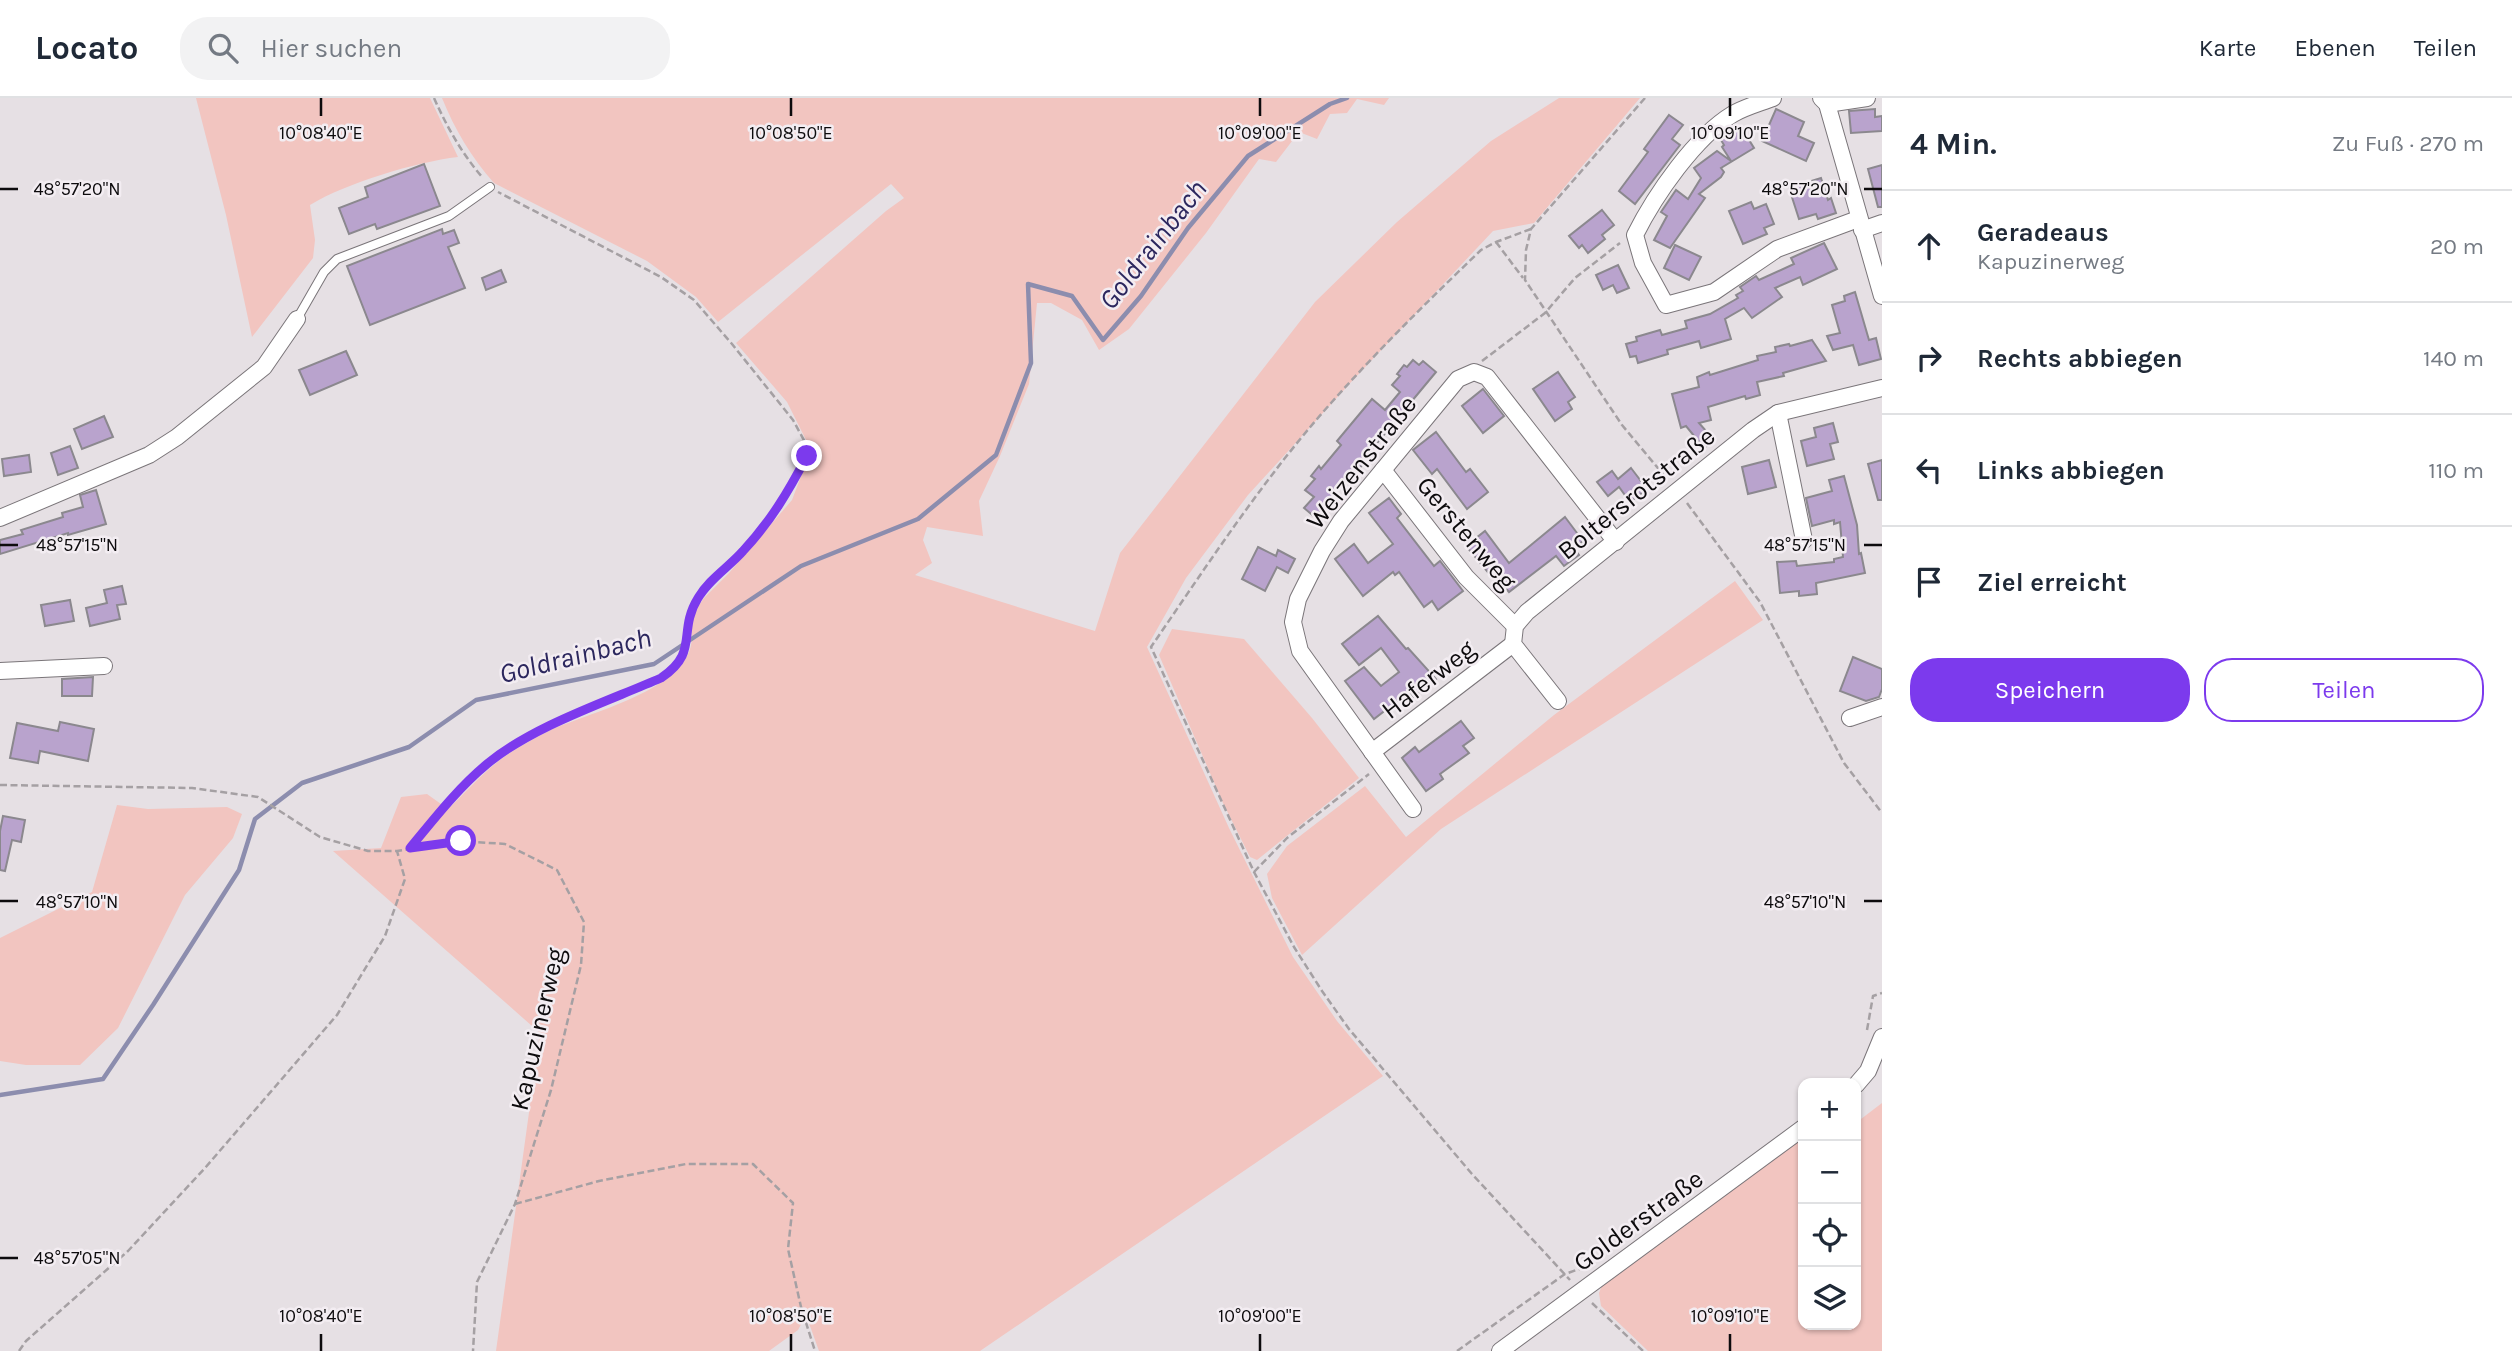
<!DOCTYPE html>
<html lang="de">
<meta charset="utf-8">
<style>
body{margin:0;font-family:Karla,sans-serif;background:#f2f2f3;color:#1f2937}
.controls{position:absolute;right:21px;bottom:21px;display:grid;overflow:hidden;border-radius:14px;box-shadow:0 2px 5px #0004}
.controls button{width:63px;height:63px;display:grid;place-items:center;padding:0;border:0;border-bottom:2px solid #e0e1e3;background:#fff;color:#1f2937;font:35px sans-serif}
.stop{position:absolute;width:21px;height:21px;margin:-16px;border:5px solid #7c3aed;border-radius:50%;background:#fff}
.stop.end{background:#7c3aed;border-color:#fff;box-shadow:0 2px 7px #0008}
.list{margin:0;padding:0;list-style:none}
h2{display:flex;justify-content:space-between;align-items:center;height:91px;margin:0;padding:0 28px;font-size:30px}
h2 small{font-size:23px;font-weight:400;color:#747a83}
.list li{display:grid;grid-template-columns:46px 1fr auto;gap:21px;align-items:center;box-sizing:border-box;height:112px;padding:0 28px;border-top:2px solid #e0e1e3}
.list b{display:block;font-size:26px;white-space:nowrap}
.list p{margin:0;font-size:23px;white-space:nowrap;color:#747a83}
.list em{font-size:23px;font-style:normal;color:#747a83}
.actions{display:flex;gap:14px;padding:21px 28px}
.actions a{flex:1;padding:16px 0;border:2px solid #7c3aed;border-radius:28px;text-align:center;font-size:24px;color:#7c3aed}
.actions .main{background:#7c3aed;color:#fff}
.icon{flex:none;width:38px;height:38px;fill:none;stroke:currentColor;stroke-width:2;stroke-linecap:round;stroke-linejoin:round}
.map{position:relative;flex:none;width:1882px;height:1253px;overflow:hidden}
header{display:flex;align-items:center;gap:42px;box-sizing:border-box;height:98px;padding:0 35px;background:#fff;border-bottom:2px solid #e0e1e3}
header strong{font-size:33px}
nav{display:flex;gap:38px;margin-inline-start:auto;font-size:24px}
.search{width:490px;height:63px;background:#f2f2f3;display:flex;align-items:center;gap:18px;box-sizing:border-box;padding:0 24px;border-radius:28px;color:#747a83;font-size:26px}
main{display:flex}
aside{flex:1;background:#fff}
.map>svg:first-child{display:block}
.green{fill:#f2c5c0}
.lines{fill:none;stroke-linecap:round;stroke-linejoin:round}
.stream{stroke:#8c8dae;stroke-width:4.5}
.building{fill:#b9a3cd;stroke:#8b888e;stroke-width:2}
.service-casing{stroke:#7a7579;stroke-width:10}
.minor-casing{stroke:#7a7579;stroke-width:18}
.path{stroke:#a5a0a3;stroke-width:2.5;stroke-dasharray:7 3.5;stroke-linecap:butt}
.service{stroke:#fff;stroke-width:8}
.minor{stroke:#fff;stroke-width:16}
.route{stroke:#7c3aed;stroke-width:9}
.ticks{fill:none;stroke:#0d0b0d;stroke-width:2.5}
.labels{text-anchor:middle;stroke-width:5;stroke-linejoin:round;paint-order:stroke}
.street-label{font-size:26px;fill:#0d0b0d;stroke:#f3edf2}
.water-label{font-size:28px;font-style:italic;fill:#2c275e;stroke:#f3edf2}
.ticks-label{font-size:18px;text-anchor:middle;fill:#0d0b0d;stroke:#f3edf2;stroke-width:5;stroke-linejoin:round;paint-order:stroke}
</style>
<header>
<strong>Locato</strong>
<div class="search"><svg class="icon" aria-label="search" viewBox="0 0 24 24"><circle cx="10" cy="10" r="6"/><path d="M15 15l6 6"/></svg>Hier suchen</div>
<nav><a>Karte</a><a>Ebenen</a><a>Teilen</a></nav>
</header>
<main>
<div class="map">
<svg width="1882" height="1253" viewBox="0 0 1882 1253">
<rect width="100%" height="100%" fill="#e6e0e4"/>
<g class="green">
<path d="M196,0H430L458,59C416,64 346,85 310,107L315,142L313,160L252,239L226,117Z"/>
<path d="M442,0H1389L1384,7L1357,1L1347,15L1330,16L1317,41L1299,34L1276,64L1259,61L1206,135L1129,231L1099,252L1082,222L1051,205H1037L1029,286L1000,358L979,403L983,438L927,429L923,442L932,465L915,477L1095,533L1120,455L1315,204L1397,124L1491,43L1559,0H1640L1534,125L1493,133L1353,282L1248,397L1186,480L1147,549L1229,730L1293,859L1337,923L1383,978L980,1253H819L806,1217L798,1232L769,1253H496L540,935L333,753L381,750L401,699L427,696L448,711C467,693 486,671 507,657C520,648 535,640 549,633C587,614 702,590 691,532L688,530L691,519L704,500L729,475L792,402L811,352L787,304L736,245L886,113L904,100L891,86L718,224L696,199L647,163L494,85C471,59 455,32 442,0Z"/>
<polygon points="1735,483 1763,522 1441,731 1302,857 1272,800 1267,776 1287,748 1365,688 1406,739 1554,617"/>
<polygon points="1172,531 1244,541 1312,620 1359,680 1257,762 1250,759 1223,705 1159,557"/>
<polygon points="117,707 148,711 227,709 242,716 233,740 185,797 118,930 80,967 26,967 0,963 0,840 92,794"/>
<polygon points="1882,1005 1882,1253 1648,1253 1601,1208 1599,1195 1603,1185 1803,1039 1803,1227 1856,1227 1856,1018 1861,1021"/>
</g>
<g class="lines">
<polyline class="stream" points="0,997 103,981 153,907 239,772 255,721 302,685 409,649 476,602 654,566 801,468 918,421 996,357 1031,265 1028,186 1072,198 1103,242 1141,198 1188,130 1248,58 1330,6 1347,0"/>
</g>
<g class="building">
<polygon points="1776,11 1804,24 1798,38 1814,45 1806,63 1762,43"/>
<polygon points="1875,11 1875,19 1882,18 1882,33 1851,35 1849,13"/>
<polygon points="1669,17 1683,27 1672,41 1680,47 1635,106 1619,93 1648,54 1644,51"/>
<polygon points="1741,29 1754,50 1721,70 1724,74 1721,79 1699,96 1705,100 1670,150 1654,142 1667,118 1661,114 1676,92 1688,101 1701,80 1694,70 1717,53 1731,63 1722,49 1724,47 1721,42"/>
<polygon points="424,66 440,108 377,131 375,126 349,136 339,110 368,99 365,89"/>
<polygon points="1882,67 1882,109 1878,109 1868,71"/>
<polygon points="1821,80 1828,102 1831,100 1836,115 1818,121 1816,116 1799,121 1789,90"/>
<polygon points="1751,104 1754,111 1766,106 1774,126 1764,130 1767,136 1743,146 1729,113"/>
<polygon points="1602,112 1614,127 1602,137 1605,141 1588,155 1582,147 1579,150 1569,138"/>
<polygon points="442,131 443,136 454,132 459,145 448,149 465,190 370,227 347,168"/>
<polygon points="1824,145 1837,171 1803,187 1800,179 1775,190 1782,199 1752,220 1744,210 1725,221 1731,241 1701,250 1699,243 1667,252 1668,256 1638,265 1636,258 1630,259 1626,246 1637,243 1636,239 1660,232 1662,237 1687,230 1685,223 1710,216 1738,200 1736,197 1743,193 1740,189 1756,178 1759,182 1794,166 1791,160"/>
<polygon points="1675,147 1701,159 1689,182 1664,170"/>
<polygon points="1618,167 1629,190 1617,195 1613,187 1603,192 1596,177"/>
<polygon points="501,172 506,184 486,192 482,180"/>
<polygon points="1855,194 1869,242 1876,240 1881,261 1859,267 1853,247 1833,252 1827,238 1840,235 1832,207 1845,203 1844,198"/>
<polygon points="1812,242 1826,263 1783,275 1784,278 1757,284 1760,297 1746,301 1745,298 1708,309 1711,322 1699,325 1714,342 1704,350 1686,328 1681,330 1672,296 1699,289 1697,279 1709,274 1710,277 1758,262 1757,258 1776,254 1775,249 1789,246 1790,248"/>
<polygon points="346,253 357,277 310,297 299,272"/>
<polygon points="1413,262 1419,267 1423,263 1436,274 1362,363 1364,365 1352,379 1349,377 1316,420 1304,410 1314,399 1305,392 1315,381 1311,378 1319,368 1321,371 1341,347 1337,343 1372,301 1385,312 1400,294 1392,287 1400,278 1397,276 1404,267 1407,269"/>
<polygon points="1558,274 1575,299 1568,304 1572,311 1555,323 1533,291"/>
<polygon points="1483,291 1504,318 1483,335 1462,308"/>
<polygon points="104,318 113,339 82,351 74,331"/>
<polygon points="1833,325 1838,344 1830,346 1834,361 1807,368 1801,343 1816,339 1814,330"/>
<polygon points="1436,334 1466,374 1470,371 1488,394 1467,411 1437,371 1432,376 1413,352"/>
<polygon points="70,348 78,370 58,377 51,355"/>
<polygon points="29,357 31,374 4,378 2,361"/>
<polygon points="1769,362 1776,389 1748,396 1742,369"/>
<polygon points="1882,362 1882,402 1878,402 1868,366"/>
<polygon points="1631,370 1647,391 1630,404 1619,389 1608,398 1597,384 1612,373 1618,381"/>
<polygon points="1844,378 1857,427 1859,456 1861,455 1865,475 1816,485 1817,496 1799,498 1799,493 1780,495 1777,464 1796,463 1797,468 1834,464 1834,461 1843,459 1840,424 1834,426 1834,422 1812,428 1806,400 1832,393 1829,382"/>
<polygon points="96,392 106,426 68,437 68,435 0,456 0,442 23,436 21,432 63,419 62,415 83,409 80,397"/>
<polygon points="1389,400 1401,416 1397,420 1434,468 1440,463 1463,493 1438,512 1432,503 1424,509 1399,474 1395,477 1393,474 1363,498 1335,461 1354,446 1368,465 1393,446 1369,415"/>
<polygon points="1565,419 1583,443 1574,450 1579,457 1564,468 1556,458 1509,494 1504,488 1501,490 1466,448 1485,433 1509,465"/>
<polygon points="1258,449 1276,458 1278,452 1295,461 1288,475 1277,469 1265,493 1242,481"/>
<polygon points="122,488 126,506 117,507 120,521 90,528 86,510 107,505 104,492"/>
<polygon points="70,502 74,523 45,528 41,507"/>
<polygon points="1378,518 1406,551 1408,550 1436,581 1413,599 1409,594 1374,621 1345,583 1364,569 1381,588 1399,574 1381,550 1359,567 1342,546"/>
<polygon points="1853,559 1882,571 1882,591 1879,599 1866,603 1840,593"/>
<polygon points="93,579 92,598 62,598 62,581"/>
<polygon points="1461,623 1474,640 1463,648 1469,655 1440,676 1443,681 1426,693 1402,660 1415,649 1419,654"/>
<polygon points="60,624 94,631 88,663 40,653 38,665 10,660 17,625 58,633"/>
<polygon points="3,718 25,722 21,744 12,742 5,773 0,772 0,733"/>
</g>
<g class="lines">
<defs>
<polyline id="service" points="297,221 324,174 337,161 449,118 490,89"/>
<g id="minor">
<path d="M1773,0C1760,5 1745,9 1733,16C1695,39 1655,97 1635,137L1643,165L1666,207L1714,194L1777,151L1858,121"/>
<polyline points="1821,0 1827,6 1882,198"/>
<polyline points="1827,6 1867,0"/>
<polyline points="1862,132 1882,125"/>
<polyline points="1778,315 1804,442"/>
<polyline points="1383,372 1466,479 1515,528"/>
<polyline points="0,420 149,357 177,339 264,269 297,221"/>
<polyline points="0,573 104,568"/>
<polyline points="1558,603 1513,546 1515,528 1527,514 1753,332 1778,315 1882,290"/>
<polyline points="1850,620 1882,609"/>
<polyline points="1372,654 1513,546"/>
<polyline points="1413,711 1300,553 1293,524 1298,501 1322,453 1341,423 1458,281 1474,274 1487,279 1616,444"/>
<polyline points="1856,987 1868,973 1882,939"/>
<polyline points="1500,1253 1803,1030"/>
</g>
</defs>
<use href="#service" class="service-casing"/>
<use href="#minor" class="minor-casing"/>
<g class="path">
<path d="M434,0C447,29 462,56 483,80"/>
<polyline points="1645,0 1531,131 1526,152 1525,182 1622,327 1667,381"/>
<path d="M1531,131L1496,144L1481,152C1429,202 1379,251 1331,305C1264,380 1208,466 1151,549L1254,774L1294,849L1322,893L1349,931L1472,1076L1570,1182"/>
<polyline points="1496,144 1523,180"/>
<polyline points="1482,263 1545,215 1575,180 1620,145"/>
<polyline points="1687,405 1760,504 1844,665 1882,715"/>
<polyline points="0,687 192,690 258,699 320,739 368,753 397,753 461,743 505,746 557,772 584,824 581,867 551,992 515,1106 477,1184 473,1253"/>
<path d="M410,750C434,721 458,690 487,666C533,628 606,604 661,580L676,570L685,555L687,525L698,499L743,454L780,409L807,358L806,346L793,322L732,246L694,202L661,179L498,94"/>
<polyline points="1254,774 1287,740 1369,676"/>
<polyline points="1867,932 1873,898 1882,895"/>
<polyline points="515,1106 599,1083 686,1066 753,1066 793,1105 788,1151 801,1209 815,1253"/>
<polyline points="1592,1205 1643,1253"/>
<polyline points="19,1253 26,1243 128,1153 205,1070 337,917 385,838 405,781 397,753"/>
<polyline points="1457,1253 1565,1176 1585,1169"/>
</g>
<use href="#service" class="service"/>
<use href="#minor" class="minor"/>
</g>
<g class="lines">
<path class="route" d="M461,743L410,750C434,721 458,690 487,666C533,628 606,604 661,580C700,554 677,534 698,500C709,481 729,469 743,453C771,423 788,394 807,358"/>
</g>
<path class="ticks" d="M321,0V18M791,0V18M1260,0V18M1730,0V18M0,91H18M1864,91H1882M0,447H18M1864,447H1882M0,803H18M1864,803H1882M0,1160H18M321,1236V1253M791,1236V1253M1260,1236V1253M1730,1236V1253"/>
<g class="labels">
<g class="street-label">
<text transform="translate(1361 364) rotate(-52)" y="9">Weizenstraße</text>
<text transform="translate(1636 395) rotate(-39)" y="9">Boltersrotstraße</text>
<text transform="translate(1467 435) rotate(50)" y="9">Gerstenweg</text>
<text transform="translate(1428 581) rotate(-38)" y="9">Haferweg</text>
<text transform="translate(537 931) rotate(-77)" y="9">Kapuzinerweg</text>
<text transform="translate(1638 1122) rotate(-36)" y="9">Golderstraße</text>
</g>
<g class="water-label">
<text transform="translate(1152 146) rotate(-52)" y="10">Goldrainbach</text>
<text transform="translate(575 557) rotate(-14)" y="10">Goldrainbach</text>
</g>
</g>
<g class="ticks-label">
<text x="321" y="41">10°08'40"E</text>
<text x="791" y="41">10°08'50"E</text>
<text x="1260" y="41">10°09'00"E</text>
<text x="1730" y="41">10°09'10"E</text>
<text x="77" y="97">48°57'20"N</text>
<text x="1805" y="97">48°57'20"N</text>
<text x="77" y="453">48°57'15"N</text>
<text x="1805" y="453">48°57'15"N</text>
<text x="77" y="810">48°57'10"N</text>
<text x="1805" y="810">48°57'10"N</text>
<text x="77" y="1166">48°57'05"N</text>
<text x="321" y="1224">10°08'40"E</text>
<text x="791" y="1224">10°08'50"E</text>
<text x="1260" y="1224">10°09'00"E</text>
<text x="1730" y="1224">10°09'10"E</text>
</g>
</svg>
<div class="controls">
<button>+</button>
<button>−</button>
<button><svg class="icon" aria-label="locate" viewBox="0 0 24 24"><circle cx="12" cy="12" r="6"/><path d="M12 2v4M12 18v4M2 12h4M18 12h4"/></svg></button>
<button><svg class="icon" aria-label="layers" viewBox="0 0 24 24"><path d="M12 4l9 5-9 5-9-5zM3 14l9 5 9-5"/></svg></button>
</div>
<div class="stop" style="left:461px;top:743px"></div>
<div class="stop end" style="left:807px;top:358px"></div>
</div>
<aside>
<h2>4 Min.<small>Zu Fuß · 270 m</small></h2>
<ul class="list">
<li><svg class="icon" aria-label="ahead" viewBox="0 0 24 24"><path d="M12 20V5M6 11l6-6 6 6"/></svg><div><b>Geradeaus</b><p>Kapuzinerweg</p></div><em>20 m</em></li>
<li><svg class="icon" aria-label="right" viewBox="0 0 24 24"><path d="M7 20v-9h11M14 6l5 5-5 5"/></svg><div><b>Rechts abbiegen</b></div><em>140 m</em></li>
<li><svg class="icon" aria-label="left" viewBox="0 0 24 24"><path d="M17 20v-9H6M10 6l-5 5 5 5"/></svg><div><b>Links abbiegen</b></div><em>110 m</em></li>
<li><svg class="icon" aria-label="arrive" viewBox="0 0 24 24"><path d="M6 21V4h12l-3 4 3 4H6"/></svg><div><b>Ziel erreicht</b></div></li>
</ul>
<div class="actions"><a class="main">Speichern</a><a>Teilen</a></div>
</aside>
</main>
